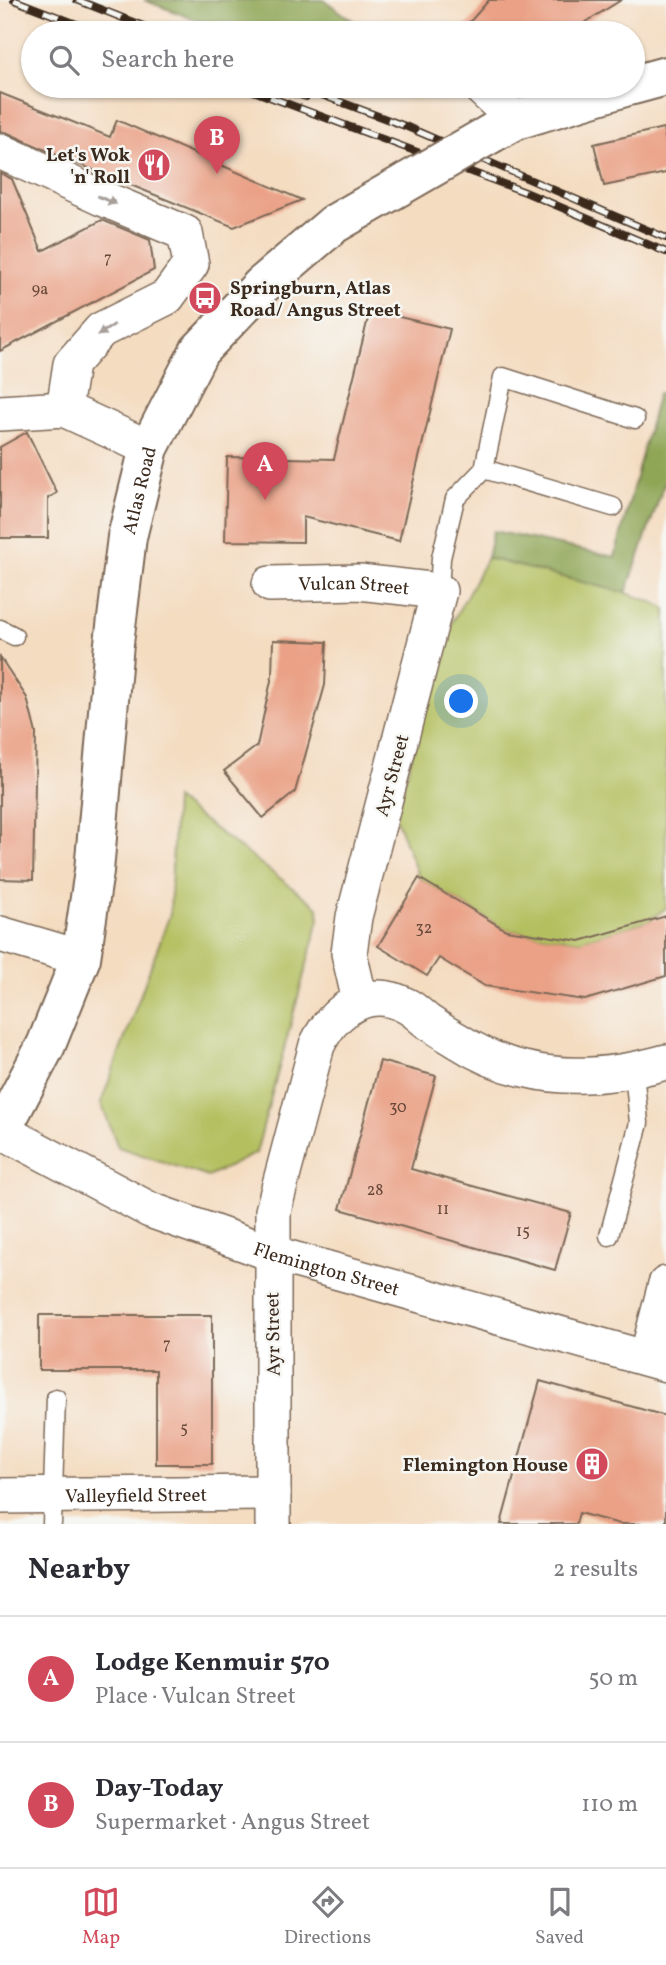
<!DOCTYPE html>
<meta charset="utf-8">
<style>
body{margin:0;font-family:Vollkorn,serif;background:#f7f7f7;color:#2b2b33}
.you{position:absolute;left:462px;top:702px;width:24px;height:24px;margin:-18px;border:5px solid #fff;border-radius:50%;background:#1a73e8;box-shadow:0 0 0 10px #1a73e833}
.badge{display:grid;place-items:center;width:46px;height:46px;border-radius:50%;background:#d1495b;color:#fff;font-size:23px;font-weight:700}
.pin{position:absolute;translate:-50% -58px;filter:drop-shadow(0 2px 4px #0008)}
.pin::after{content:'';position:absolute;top:37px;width:24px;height:21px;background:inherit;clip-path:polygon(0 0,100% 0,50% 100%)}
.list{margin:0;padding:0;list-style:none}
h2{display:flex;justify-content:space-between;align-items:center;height:91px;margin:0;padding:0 28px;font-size:30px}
h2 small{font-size:23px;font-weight:400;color:#7c7c81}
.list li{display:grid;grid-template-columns:46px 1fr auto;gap:21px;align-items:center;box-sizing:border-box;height:126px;padding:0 28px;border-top:2px solid #e1e1e2}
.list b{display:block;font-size:26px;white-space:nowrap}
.list p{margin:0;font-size:23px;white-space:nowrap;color:#7c7c81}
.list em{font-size:23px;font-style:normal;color:#7c7c81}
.icon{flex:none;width:38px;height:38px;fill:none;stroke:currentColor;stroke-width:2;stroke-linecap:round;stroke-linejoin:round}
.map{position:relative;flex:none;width:666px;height:1524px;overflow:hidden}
.search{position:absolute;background:#fff;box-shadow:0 2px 5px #0004;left:21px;right:21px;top:21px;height:77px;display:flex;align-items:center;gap:18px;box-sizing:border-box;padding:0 24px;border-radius:38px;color:#7c7c81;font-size:26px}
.sheet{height:343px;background:#fff}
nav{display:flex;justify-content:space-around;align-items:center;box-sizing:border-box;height:98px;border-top:2px solid #e1e1e2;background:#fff;font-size:19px;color:#7c7c81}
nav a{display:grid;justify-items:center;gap:4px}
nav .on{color:#d1495b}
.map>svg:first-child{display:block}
.green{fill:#b4c061;stroke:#787540;stroke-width:2}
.forest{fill:#8fa657;stroke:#65683a;stroke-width:2}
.building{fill:#eaa186}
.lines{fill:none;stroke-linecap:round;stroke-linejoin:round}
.service-casing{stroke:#7c6857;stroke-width:21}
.minor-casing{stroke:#7c6857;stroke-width:38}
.tertiary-casing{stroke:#7c6857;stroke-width:42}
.service{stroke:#fff;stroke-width:18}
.minor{stroke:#fff;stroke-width:35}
.tertiary{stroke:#fff;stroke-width:38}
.rail-casing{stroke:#3b2a1e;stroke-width:8}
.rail{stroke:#f6f6f2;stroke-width:5;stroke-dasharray:16;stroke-linecap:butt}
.tertiary-bridge-casing{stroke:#7c6857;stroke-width:42;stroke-linecap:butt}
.tertiary-bridge{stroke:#fff;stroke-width:38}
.oneway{fill:#a79f9a}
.labels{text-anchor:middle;stroke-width:5;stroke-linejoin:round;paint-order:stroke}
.number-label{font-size:16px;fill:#674838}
.poi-label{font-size:19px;font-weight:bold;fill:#3b2a1e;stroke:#f6f6f2;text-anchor:end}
.street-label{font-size:19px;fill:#3b2a1e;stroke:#f6f6f2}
</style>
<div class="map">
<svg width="666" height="1524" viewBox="0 0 666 1524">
<rect width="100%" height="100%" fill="#f6f6f2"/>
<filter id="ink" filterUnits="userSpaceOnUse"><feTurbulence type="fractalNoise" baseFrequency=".0143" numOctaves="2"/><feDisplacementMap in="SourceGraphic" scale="14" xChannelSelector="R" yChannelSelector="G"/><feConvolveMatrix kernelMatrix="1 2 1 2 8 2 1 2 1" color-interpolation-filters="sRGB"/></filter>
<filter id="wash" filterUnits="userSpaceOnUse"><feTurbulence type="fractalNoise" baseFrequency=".00686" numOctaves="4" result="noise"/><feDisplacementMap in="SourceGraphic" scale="28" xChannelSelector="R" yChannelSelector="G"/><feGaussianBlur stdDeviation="1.57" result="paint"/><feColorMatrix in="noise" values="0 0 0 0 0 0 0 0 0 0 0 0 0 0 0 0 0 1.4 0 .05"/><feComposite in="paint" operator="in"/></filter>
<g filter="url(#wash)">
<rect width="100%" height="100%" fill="#f4dcc1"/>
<g class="green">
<polygon points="487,558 626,593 653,602 666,609 666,908 649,921 580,941 506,930 419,878 395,816 446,634"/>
<polygon points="175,799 318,907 319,919 256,1153 208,1177 118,1147 101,1103 170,914"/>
</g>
<g class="forest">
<polygon points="144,0 324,0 370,33 230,33"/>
<polygon points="658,393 666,393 666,479 626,593 487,558 493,531 615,557"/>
</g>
<g id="blocks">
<g class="building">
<polygon points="489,0 621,0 568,33 460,33"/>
<polygon points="0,93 110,137 117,120 302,200 234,227 59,156 8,133 0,131"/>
<polygon points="663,128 666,143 666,173 604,186 594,144"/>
<polygon points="0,173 12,179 42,251 102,220 150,240 154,270 0,351"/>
<polygon points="370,310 450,329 399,541 303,517 303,542 225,541 227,457 334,459"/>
<polygon points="27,432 57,493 48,498 48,538 0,538 0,447"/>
<polygon points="273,640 327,642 325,685 295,792 263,818 224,771 257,746 272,676"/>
<polygon points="0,657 27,698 36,733 33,880 0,879"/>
<polygon points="419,878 506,930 580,941 666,916 666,976 585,1000 485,986 439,958 427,976 378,946"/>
<polygon points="380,1061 436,1076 411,1169 571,1213 555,1270 340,1209"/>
<polygon points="39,1315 212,1315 212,1464 156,1464 156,1370 39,1370"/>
<polygon points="540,1381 666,1416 666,1524 620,1524 579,1513 576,1524 501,1524"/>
</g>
</g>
</g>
<g filter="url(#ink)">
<use href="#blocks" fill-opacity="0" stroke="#7c6857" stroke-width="2"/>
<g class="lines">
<defs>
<g id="service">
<polyline points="484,469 613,507"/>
<polyline points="439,591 441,558 455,499 484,469 503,377 635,419"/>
<polyline points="0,629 14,636"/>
<polyline points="609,1236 639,1123 634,1071"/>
<polyline points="52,1524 56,1398"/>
</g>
<g id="minor">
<polyline points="479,86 516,120"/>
<polyline points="0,151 102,198 185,233 191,264 167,297 101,330 71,364 64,409"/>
<polyline points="0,413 64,409 149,448"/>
<path id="s1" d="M270,584L359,582L439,591L354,917L349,953L360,1001"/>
<polyline points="0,934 81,958"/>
<path id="s2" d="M2,1131L150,1210L271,1253L666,1364"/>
<polyline points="647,1358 666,1284"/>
<path id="s3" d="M0,1496L273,1493"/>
<path d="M273,1524V1211L317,1045C334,1010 369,984 407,1006C415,1010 421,1017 428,1022C437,1028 446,1034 455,1039C475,1052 501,1064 524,1069C571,1081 619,1075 666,1062"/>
</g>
<g id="tertiary">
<polyline points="633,85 666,76"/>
<polyline points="492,133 516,120 628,86"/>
<path id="s4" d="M0,1133L46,1045L81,958L94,871L114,643L127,537L149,448L199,351L261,286L334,224"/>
</g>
</defs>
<use href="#service" class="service-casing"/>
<use href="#minor" class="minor-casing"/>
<use href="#tertiary" class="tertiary-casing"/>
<use href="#service" class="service"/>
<use href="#minor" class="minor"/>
<use href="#tertiary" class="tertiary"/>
<defs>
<g id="rail">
<polyline points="14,0 100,33"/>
<polyline points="77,0 161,33"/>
<polyline points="240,86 525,192 666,252"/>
<polyline points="270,86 306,97"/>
<polyline points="298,86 405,126 666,238"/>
</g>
</defs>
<use href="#rail" class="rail-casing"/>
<use href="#rail" class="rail"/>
<defs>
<polyline id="tertiary-bridge" points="334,224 492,133"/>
</defs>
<use href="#tertiary-bridge" class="tertiary-bridge-casing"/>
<use href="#tertiary-bridge" class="tertiary-bridge"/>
</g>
<defs><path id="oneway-solid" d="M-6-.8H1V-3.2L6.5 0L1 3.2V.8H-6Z" transform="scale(1.75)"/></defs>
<g class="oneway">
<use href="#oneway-solid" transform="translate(107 200) rotate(23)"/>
<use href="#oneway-solid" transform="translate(106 330) rotate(146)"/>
</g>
</g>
<defs>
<symbol id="restaurant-disc" viewBox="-11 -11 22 22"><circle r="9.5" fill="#d1495b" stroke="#f6f6f2"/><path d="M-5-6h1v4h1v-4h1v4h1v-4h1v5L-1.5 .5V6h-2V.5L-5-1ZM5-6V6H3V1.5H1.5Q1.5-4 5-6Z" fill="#fff"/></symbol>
<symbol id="bus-disc" viewBox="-11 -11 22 22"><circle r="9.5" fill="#d1495b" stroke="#f6f6f2"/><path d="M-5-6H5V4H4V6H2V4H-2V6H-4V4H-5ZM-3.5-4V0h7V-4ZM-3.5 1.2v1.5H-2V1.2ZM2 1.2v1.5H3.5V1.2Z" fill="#fff"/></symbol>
<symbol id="building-disc" viewBox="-11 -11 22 22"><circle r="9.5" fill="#d1495b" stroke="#f6f6f2"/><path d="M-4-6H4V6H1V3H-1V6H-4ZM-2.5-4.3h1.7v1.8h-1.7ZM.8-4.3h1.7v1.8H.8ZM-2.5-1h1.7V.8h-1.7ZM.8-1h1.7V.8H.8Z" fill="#fff"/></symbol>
</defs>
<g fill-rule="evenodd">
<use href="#restaurant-disc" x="135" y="146" width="38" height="38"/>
<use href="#bus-disc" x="186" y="279" width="38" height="38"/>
<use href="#building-disc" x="573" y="1445" width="38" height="38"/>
</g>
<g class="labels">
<g class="number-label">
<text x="108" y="263">7</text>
<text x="40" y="294">9a</text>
<text x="424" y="933">32</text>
<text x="398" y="1112">30</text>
<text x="375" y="1195">28</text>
<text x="443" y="1214">11</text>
<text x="523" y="1236">15</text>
<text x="167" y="1349">7</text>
<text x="184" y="1433">5</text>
</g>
<g class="poi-label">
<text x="130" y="161">Let's Wok<tspan x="130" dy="22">'n' Roll</tspan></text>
<text x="230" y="294" text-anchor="start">Springburn, Atlas<tspan x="230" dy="22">Road/ Angus Street</tspan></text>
<text x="568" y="1471">Flemington House</text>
</g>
<g class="street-label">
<text dy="7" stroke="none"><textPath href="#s4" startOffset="665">Atlas Road</textPath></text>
<text dy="7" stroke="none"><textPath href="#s1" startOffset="84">Vulcan Street</textPath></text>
<text transform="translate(391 775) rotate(-75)" y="7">Ayr Street</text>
<text dy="7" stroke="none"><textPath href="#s2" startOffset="354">Flemington Street</textPath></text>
<text transform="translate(272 1334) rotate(-91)" y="7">Ayr Street</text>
<text dy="7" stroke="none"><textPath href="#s3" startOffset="136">Valleyfield Street</textPath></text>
</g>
</g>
</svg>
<div class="you"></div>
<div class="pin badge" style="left:265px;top:500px">A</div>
<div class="pin badge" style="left:217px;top:174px">B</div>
<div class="search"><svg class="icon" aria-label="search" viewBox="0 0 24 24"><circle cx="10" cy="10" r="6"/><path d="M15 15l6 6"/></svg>Search here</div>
</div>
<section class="sheet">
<h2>Nearby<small>2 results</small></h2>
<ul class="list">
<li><span class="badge">A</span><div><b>Lodge Kenmuir 570</b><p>Place · Vulcan Street</p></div><em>50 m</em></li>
<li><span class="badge">B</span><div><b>Day-Today</b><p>Supermarket · Angus Street</p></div><em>110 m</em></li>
</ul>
</section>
<nav>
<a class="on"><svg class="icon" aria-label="map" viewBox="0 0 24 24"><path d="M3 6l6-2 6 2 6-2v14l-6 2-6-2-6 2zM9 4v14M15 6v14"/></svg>Map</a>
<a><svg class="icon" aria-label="directions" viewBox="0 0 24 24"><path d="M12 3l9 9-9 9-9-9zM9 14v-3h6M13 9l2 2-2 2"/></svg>Directions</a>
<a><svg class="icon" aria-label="saved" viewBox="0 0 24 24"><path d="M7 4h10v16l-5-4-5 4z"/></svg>Saved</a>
</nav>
